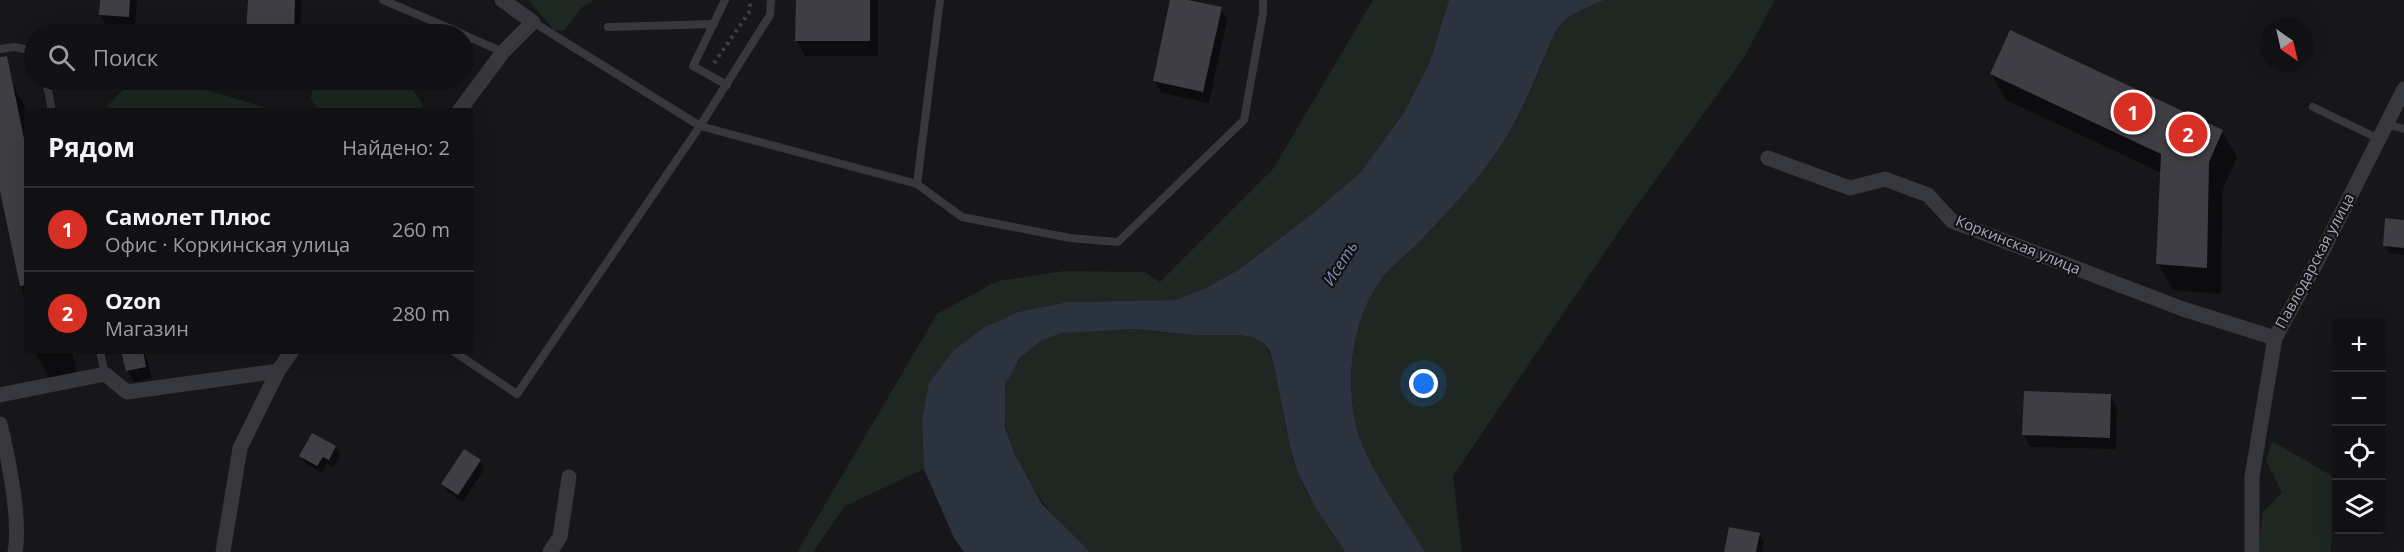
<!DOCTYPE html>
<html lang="ru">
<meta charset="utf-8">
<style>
body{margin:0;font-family:"Open Sans",sans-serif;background:#1a191c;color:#f1f3f6}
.controls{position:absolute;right:18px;bottom:18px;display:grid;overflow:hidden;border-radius:6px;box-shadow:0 6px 24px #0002}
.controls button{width:54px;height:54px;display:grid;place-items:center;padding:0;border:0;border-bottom:2px solid #303033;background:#111013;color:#f1f3f6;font:30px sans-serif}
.compass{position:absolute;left:2260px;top:18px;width:54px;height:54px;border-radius:50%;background:#111013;box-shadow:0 6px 24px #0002;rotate:146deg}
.you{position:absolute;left:1424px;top:384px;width:21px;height:21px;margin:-15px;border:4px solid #fff;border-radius:50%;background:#1a73e8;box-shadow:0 0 0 9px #1a73e833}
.badge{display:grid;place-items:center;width:39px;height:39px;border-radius:50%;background:#d93025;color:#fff;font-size:20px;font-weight:700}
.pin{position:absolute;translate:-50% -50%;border:3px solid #fff;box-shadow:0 2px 6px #0006}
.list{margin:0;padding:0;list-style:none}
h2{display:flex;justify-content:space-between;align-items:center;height:78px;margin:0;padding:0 24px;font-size:26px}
h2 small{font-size:20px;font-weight:400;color:#9c9da0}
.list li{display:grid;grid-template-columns:39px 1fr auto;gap:18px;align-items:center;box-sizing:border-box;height:84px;padding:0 24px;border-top:2px solid #303033}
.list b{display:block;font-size:22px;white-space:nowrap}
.list p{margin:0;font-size:20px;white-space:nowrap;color:#9c9da0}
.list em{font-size:20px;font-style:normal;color:#9c9da0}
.icon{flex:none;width:33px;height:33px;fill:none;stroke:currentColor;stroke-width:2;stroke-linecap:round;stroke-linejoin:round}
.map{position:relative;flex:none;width:2404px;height:552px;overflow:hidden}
.search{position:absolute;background:#111013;box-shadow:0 6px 24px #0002;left:24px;top:24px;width:450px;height:66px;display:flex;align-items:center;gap:15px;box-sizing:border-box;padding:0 21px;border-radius:33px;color:#9c9da0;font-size:22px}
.panel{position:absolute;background:#111013;box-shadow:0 6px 24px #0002;left:24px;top:108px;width:450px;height:246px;border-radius:6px}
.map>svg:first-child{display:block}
.green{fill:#1e2721}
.water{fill:#2b333e}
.shadow{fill:#0007}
.building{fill:#3e3e44}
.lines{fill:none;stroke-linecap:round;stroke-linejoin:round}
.path{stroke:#3d3e45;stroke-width:4;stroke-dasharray:3 4.5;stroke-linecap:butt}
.lane{stroke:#37373e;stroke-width:8}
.street{stroke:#37373e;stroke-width:15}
.labels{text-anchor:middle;stroke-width:4.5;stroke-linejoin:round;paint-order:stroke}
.street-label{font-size:15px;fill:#a7aaba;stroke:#121114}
.water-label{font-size:16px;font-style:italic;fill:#7b92b9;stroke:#121114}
</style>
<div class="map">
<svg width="2404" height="552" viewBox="0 0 2404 552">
<rect width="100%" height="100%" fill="#171619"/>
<g class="green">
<polygon points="528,0 594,0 581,8 564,31 554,30"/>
<polygon points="1373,0 1449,0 1429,64 1403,114 1361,173 1317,210 1238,270 1204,289 1175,300 1067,302 1018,312 922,419 924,469 845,506 813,552 797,552 937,314 997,281 1064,271 1145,272 1160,282 1273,169"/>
<path d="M1604,0H1775L1743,59L1628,218L1453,476L1462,552H1425C1404,519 1381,486 1365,451C1342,400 1348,326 1380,281C1390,267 1406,255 1418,243C1447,213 1475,184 1498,150C1515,126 1528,97 1540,69C1546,55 1550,36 1561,24C1572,12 1589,7 1604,0Z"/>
<path d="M151,80H173L277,111H105C116,93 130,82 151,80Z"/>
<polygon points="317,80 397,80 408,83 423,105 420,111 320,111 310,98"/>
<path d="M1135,329C1155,331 1175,334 1195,335C1213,335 1237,330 1254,338C1272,346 1273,362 1277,379C1283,410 1287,444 1298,473C1310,502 1328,527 1345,552H1090C1042,514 965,408 1026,353C1031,349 1035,343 1040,340C1063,327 1109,330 1135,329Z"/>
<polygon points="2272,441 2334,477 2331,552 2259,552 2262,513 2282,492 2266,461"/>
</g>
<path class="water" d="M1449,0H1604C1589,7 1572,12 1561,24C1551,35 1547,53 1541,65C1529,94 1516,124 1498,150C1475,184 1447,213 1418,243C1406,255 1390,267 1380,281C1348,326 1342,400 1365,451C1381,486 1405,519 1425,552H1345L1315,507L1298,473L1290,447L1274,366L1270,351L1263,343L1252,337L1241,335H1193L1135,329L1061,333L1040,341L1019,359L1005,385V427L1015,455L1042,504L1090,552H964L954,538L924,469L922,419L929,383L953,351L983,328L1018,312L1067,302L1175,300L1204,289L1238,270L1317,210L1361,172L1403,114L1429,64Z"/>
<g class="shadow">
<polygon points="101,0 137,0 135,28 107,26 100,15"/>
<polygon points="250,0 302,0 300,34 248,34"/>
<polygon points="797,0 878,0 878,56 805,56 797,41"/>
<polygon points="1172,0 1221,9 1227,20 1209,103 1161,93 1155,81"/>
<polygon points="1991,74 2222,131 2237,157 2223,189 2221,294 2173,290 2158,264 2162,173 2006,100"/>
<polygon points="12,83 25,107 27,116 27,312 0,184 0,87"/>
<polygon points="2404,222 2404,255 2389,253 2385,245"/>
<polygon points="35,351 72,351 77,374 50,379"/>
<polygon points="123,351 145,351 152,378 134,382 127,370"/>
<polygon points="2025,393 2110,395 2117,407 2116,449 2030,447 2024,435"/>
<polygon points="335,447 340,455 333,467 327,463 322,473 306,464 301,456"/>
<polygon points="480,461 484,469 463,502 448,492 443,484"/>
<polygon points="1759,535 1764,542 1762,552 1725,552"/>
</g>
<g class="building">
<polygon points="100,0 130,0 129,17 99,15"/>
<polygon points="248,0 295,0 294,34 246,34"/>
<polygon points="796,0 870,0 870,41 795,41"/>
<polygon points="1170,0 1188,0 1222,7 1203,92 1153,81"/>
<polygon points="2010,30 2223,130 2209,162 2207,268 2156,264 2161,154 1990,74"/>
<polygon points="7,56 27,153 27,285 20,286 0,191 0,57"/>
<polygon points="2385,218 2404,220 2404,248 2383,246"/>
<polygon points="121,351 143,351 146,367 126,371"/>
<polygon points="2024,391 2111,394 2110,438 2022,435"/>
<polygon points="312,433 336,446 329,460 323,457 317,466 299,456"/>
<polygon points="464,449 481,460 458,495 441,484"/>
<polygon points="1729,527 1760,533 1756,552 1724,552"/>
</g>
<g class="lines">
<polyline class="path" points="714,63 750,11 750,0"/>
<g class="lane">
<polyline points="383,0 463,34"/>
<polyline points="725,0 693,66 727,85"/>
<polyline points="533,22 700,126 917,184 962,217 1070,238 1118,242 1244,120 1263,13 1263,0"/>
<polyline points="608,27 714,24"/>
<polyline points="464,35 503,52"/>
<polyline points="0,49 14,47 34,51"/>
<polyline points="46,80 52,111"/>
<polyline points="2313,107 2379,139"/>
<polyline points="2386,124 2404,129"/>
<polyline points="917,184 940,0"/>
<polyline points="100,351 105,374"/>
<polyline points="453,351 517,394 700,126 770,15 771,0"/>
</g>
<g class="street">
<polyline points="459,111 503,52 533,22 502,0"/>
<polyline points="1768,158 1850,188 1885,179 1928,195 1952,221 2183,309 2275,338"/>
<polyline points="0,395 105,374 127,392 278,371"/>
<path d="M0,424C8,456 21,520 15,552"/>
<polyline points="223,552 240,448 278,371 292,351"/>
<polyline points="550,552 560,537 569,477"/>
<polyline points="2252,552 2252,477 2275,338 2319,258 2404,89"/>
</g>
</g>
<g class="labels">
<g class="street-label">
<text transform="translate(2018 245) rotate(22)" y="5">Коркинская улица</text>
<text transform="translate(2315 261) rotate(-62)" y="5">Павлодарская улица</text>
</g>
<g class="water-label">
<text transform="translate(1340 263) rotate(-57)" y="6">Исеть</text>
</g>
</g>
</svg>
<div class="controls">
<button>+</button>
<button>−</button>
<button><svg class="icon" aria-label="locate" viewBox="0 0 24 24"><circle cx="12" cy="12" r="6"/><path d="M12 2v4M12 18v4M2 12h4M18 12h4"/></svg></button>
<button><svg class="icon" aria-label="layers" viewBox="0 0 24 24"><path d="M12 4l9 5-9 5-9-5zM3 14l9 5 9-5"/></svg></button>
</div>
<svg class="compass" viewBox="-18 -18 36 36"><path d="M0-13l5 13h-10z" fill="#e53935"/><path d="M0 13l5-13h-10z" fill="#9c9da0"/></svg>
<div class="you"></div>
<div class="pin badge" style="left:2133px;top:112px">1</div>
<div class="pin badge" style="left:2188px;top:134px">2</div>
<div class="search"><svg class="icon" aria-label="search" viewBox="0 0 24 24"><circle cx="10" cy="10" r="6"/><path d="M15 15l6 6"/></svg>Поиск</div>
<section class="panel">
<h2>Рядом<small>Найдено: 2</small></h2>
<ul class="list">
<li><span class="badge">1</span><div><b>Самолет Плюс</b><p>Офис · Коркинская улица</p></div><em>260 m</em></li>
<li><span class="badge">2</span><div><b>Ozon</b><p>Магазин</p></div><em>280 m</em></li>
</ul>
</section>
</div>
